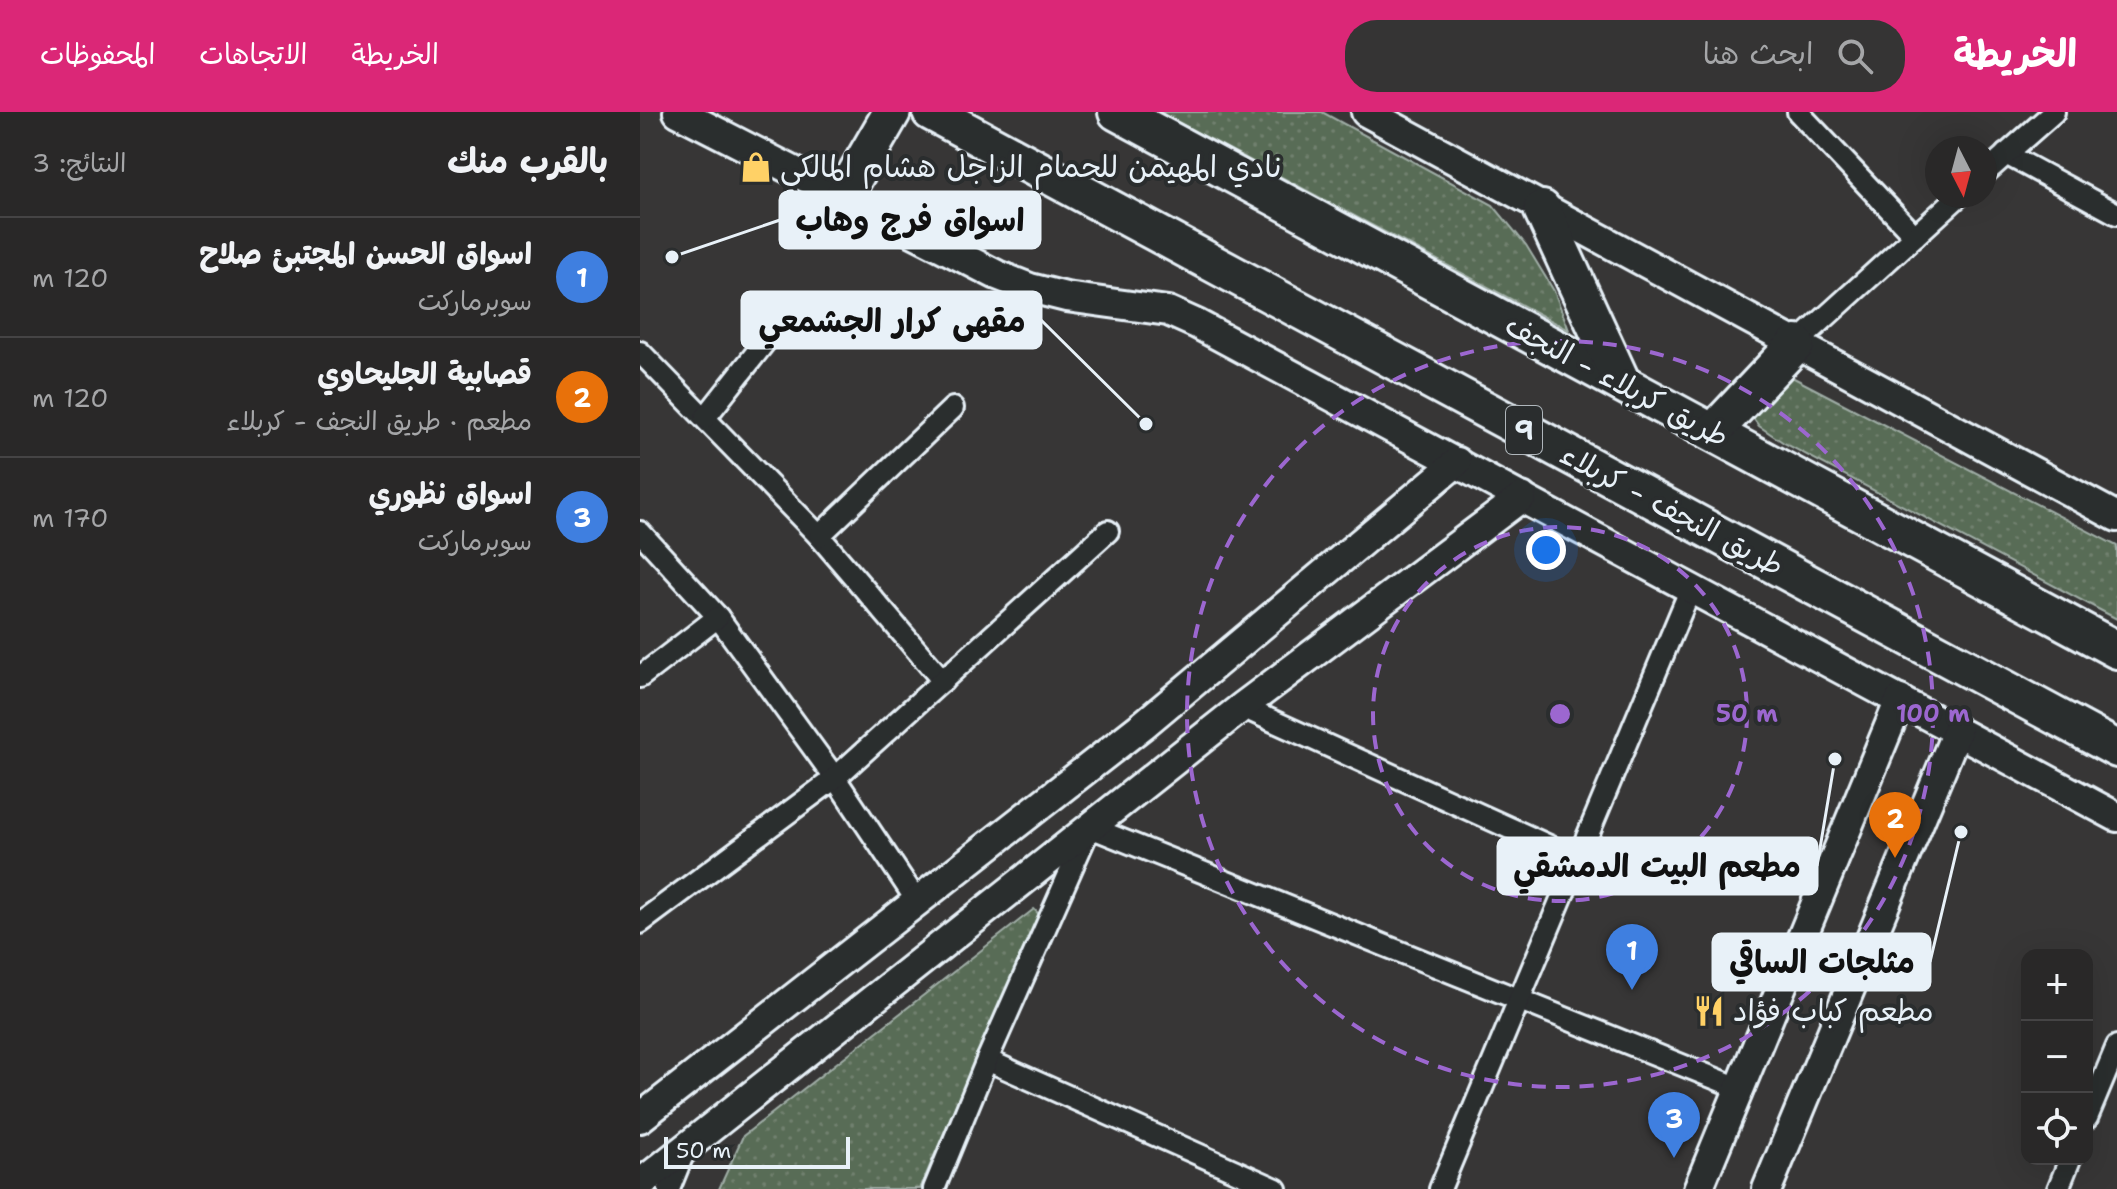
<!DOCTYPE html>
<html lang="ar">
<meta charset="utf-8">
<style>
body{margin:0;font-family:"Shantell Sans","Playpen Sans Arabic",sans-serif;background:#353434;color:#f1f3f6;direction:rtl}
.controls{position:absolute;right:24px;bottom:24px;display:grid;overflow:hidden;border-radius:16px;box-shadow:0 8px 32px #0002}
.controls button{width:72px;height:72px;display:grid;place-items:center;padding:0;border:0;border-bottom:2px solid #454445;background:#292828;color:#f1f3f6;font:40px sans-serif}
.compass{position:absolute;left:1285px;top:24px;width:72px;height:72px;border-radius:50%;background:#292828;box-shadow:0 8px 32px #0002;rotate:174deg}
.scale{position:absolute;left:24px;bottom:20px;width:186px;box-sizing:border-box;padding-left:8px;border:4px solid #e8f1f8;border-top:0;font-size:22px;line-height:28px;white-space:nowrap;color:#e8f1f8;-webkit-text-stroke:6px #2a2d2e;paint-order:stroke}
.you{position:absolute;left:906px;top:438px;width:28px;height:28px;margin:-20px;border:6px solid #fff;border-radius:50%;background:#1a73e8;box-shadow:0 0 0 12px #1a73e833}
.badge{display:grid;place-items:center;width:52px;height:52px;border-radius:50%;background:#db2777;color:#fff;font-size:26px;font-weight:700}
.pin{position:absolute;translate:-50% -66px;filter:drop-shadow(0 2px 4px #0008)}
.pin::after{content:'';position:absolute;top:42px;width:28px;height:24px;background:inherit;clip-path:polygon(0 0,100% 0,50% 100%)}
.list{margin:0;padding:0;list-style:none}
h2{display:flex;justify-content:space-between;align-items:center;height:104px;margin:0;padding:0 32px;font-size:34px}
h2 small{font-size:26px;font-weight:400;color:#a5a6a8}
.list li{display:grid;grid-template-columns:52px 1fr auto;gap:24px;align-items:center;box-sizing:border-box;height:120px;padding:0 32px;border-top:2px solid #454445}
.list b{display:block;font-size:30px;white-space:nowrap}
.list p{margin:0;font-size:26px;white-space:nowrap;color:#a5a6a8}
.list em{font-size:26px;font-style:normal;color:#a5a6a8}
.icon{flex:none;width:44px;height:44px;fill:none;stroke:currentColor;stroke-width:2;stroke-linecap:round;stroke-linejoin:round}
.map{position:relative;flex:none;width:1477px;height:1077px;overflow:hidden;direction:ltr}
header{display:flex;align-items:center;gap:48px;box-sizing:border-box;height:112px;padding:0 40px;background:#db2777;color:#fff}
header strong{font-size:38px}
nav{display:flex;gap:44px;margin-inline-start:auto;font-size:28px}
.search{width:560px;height:72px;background:#353434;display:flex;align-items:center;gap:20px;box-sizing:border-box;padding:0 28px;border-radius:32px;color:#a5a6a8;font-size:30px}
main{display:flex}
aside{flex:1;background:#292828}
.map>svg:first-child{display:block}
.grass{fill:url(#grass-dots);stroke:#a0aea7;stroke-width:2}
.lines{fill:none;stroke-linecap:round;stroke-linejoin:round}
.street-casing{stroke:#e8f1f8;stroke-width:26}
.secondary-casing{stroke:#e8f1f8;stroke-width:34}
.highway-casing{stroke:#e8f1f8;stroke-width:42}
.street{stroke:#2a2d2e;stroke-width:20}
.secondary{stroke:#2a2d2e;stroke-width:28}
.highway{stroke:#2a2d2e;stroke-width:36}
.ring{fill:none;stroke:#9c67d0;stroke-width:4;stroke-dasharray:14 10}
.labels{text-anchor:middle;stroke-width:8;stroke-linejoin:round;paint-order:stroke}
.shield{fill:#2a2d2e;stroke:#afb6bb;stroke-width:2}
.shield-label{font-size:28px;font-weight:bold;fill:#e8f1f8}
.poi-label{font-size:30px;fill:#e8f1f8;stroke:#2a2d2e;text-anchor:start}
.street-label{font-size:30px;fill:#e8f1f8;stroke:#2a2d2e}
.centre{fill:#9c67d0;stroke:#2a2d2e;stroke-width:4}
.ring-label{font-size:24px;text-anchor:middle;font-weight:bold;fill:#9c67d0;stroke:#2a2d2e;stroke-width:8;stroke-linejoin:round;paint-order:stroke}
.leader{fill:none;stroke:#e8f1f8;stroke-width:3}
.callout-dot{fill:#e8f1f8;stroke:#2a2d2e;stroke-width:3}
.callout{fill:#e8f1f8;stroke:#e8f1f8;stroke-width:3}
.callout-label{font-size:32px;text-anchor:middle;font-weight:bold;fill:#111}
</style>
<header>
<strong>الخريطة</strong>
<div class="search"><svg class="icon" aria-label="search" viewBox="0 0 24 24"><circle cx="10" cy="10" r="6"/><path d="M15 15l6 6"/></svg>ابحث هنا</div>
<nav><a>الخريطة</a><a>الاتجاهات</a><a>المحفوظات</a></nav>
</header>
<main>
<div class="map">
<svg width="1477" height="1077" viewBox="0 0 1477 1077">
<defs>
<pattern id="grass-dots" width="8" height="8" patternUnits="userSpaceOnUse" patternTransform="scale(2)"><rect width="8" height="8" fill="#596c56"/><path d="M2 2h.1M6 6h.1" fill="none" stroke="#71816f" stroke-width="1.8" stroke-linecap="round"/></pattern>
</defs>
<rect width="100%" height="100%" fill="#373636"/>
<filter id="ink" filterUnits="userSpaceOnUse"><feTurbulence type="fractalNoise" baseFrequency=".0125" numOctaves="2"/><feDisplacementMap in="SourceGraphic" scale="16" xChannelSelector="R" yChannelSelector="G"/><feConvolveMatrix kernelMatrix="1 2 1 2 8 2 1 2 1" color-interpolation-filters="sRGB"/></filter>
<g filter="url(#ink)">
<g class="grass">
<polygon points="519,0 682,0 853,93 886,133 914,179 929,218"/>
<polygon points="1150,264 1477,434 1477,507 1144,331 1119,314 1107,298"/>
<polygon points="394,797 406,810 353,906 280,1077 79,1077 103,1024"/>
</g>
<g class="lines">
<defs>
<g id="street">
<polyline points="1158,0 1275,124"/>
<polyline points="1366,42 1477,102"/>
<polyline points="1345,61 1414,0"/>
<polyline points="1156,232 1319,84"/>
<polyline points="0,240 179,424 303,569"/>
<polyline points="65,306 143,207"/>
<polyline points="0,420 78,505 195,666 277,789"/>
<polyline points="179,424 313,296"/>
<polyline points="0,565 78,505"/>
<polyline points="602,595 938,747"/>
<polyline points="0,811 195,666 468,419"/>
<polyline points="347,948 636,1077"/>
<polyline points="1447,1006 1477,934"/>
<polyline points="29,1077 44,1040"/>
<polyline points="294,1077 347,948 450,715 1099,976"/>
<polyline points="800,1077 1051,476"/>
<polyline points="1418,1077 1430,1047"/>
</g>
<g id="secondary">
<polyline points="38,0 357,163 390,176 426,185 528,199 557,212 1477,705"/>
<polyline points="726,0 1477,405"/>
<polyline points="0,1006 503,613 817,350"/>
<polyline points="0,1072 602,595 882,385"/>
<polyline points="1058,1077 1260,588"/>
<polyline points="1127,1077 1317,619"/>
</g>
<g id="highway">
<polyline points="291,0 1477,637"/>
<polyline points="477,0 1477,538"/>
<polyline points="204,83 252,0"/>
<polyline points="902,97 982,271"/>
<polyline points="1073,320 1156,232"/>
</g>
</defs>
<use href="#street" class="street-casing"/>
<use href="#secondary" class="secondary-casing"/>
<use href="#highway" class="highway-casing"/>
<use href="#street" class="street"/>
<use href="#secondary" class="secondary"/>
<use href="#highway" class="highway"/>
</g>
</g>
<g class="ring">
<circle cx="920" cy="602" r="187"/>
<circle cx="920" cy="602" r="373"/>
</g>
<defs>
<symbol id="shop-bare" viewBox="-9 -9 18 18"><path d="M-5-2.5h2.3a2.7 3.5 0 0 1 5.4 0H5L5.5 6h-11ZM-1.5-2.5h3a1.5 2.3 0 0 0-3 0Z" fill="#ffd166" stroke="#2a2d2e" stroke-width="2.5" paint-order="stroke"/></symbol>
<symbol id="restaurant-bare" viewBox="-9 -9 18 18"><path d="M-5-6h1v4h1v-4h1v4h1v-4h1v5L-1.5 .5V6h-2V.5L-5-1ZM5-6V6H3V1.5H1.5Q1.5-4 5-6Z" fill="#ffd166" stroke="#2a2d2e" stroke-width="2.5" paint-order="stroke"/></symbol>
</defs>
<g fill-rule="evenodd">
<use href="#shop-bare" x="94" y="33" width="44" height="44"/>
<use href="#restaurant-bare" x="1047" y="877" width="44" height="44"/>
</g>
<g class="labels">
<rect class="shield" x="866" y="294" width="36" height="48" rx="6"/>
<g class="shield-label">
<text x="884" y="328">9</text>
</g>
<g class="poi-label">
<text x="140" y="65">نادي المهيمن للحمام الزاجل هشام المالكي</text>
<text x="1093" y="909">مطعم كباب فؤاد</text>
</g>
<g class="street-label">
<text transform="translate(977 269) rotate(28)" y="10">طريق كربلاء - النجف</text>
<text transform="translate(1032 398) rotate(28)" y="10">طريق النجف - كربلاء</text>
</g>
</g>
<circle cx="920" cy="602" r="12" class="centre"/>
<g class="ring-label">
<text x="1107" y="610">50 m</text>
<text x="1293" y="610">100 m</text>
</g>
<path class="leader" d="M32 145L140 108M506 312L401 208M1195 647L1177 754M1321 720L1290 850"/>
<g class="callout-dot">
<circle cx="32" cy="145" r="8"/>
<circle cx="506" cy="312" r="8"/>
<circle cx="1195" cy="647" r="8"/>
<circle cx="1321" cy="720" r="8"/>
</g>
<g class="callout">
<rect x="140" y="80" width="260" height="56" rx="8"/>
<rect x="102" y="180" width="299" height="56" rx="8"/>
<rect x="858" y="726" width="319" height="56" rx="8"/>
<rect x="1073" y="822" width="217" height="56" rx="8"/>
</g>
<g class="callout-label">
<text x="270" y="119">اسواق فرج وهاب</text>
<text x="252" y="220">مقهى كرار الجشمعي</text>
<text x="1017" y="765">مطعم البيت الدمشقي</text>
<text x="1182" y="861">مثلجات الساقي</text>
</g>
</svg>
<div class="controls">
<button>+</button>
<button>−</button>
<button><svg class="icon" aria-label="locate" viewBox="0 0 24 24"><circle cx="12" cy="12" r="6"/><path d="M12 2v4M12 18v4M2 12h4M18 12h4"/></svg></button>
</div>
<svg class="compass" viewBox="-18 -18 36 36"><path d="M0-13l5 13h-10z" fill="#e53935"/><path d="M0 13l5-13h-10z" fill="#a5a6a8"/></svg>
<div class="scale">50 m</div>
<div class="you"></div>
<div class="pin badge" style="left:992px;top:878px;background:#3f7fe0">1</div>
<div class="pin badge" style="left:1255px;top:746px;background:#e8710a">2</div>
<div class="pin badge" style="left:1034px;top:1046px;background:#3f7fe0">3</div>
</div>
<aside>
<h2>بالقرب منك<small>النتائج: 3</small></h2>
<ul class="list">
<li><span class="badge" style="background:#3f7fe0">1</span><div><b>اسواق الحسن المجتبئ صلاح</b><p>سوبرماركت</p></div><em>120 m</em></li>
<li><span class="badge" style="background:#e8710a">2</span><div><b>قصابية الجليحاوي</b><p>مطعم · طريق النجف - كربلاء</p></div><em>120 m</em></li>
<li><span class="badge" style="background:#3f7fe0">3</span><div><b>اسواق نظوري</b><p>سوبرماركت</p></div><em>170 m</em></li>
</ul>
</aside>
</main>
